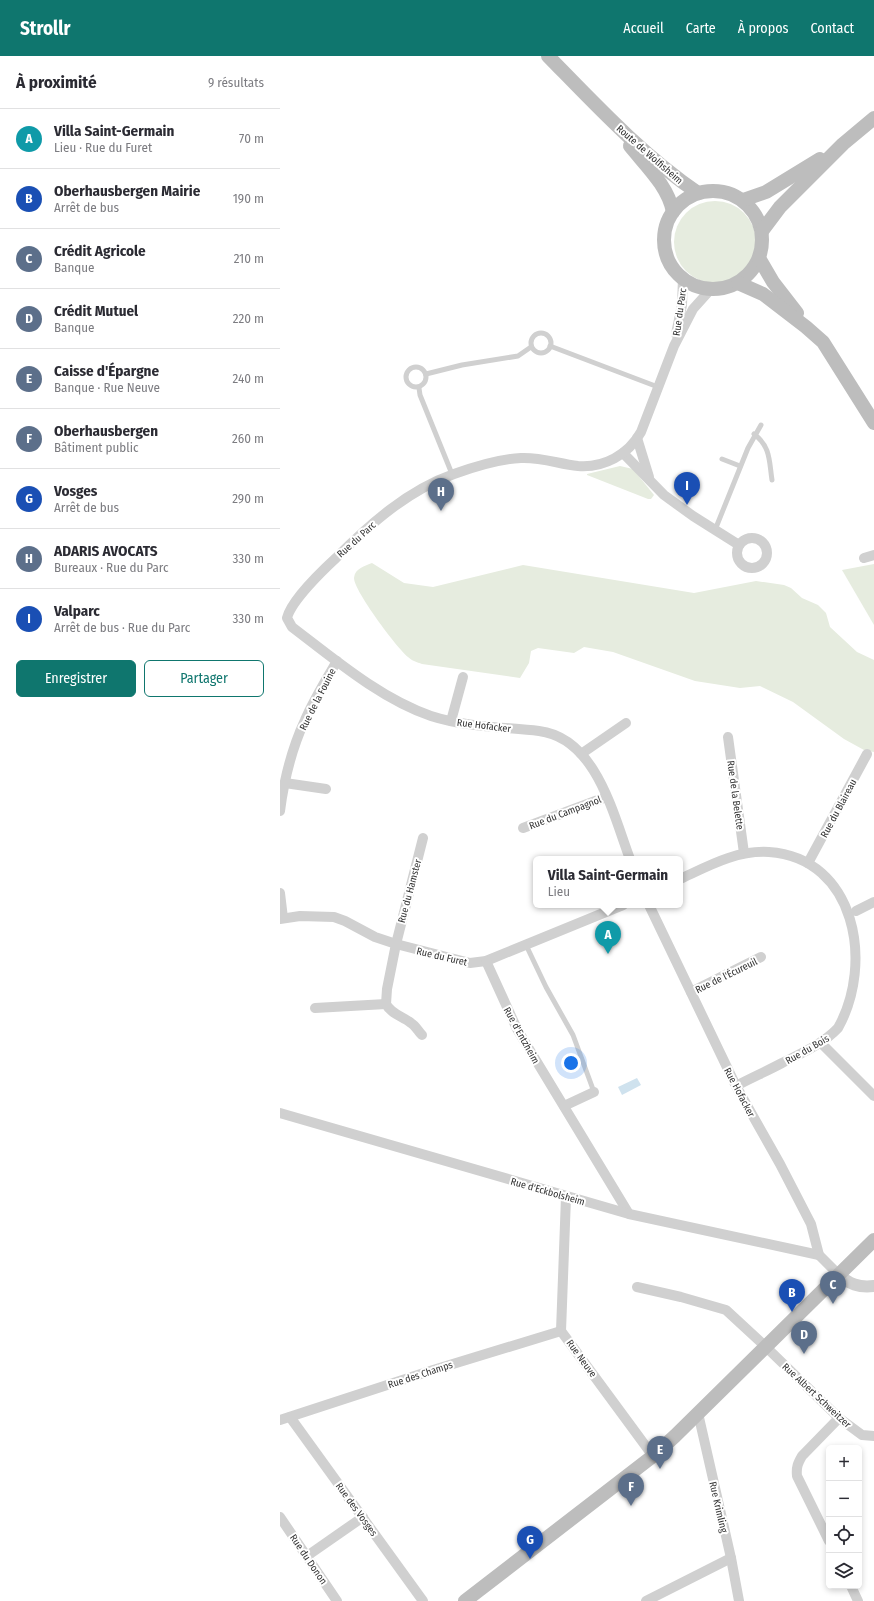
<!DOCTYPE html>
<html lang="fr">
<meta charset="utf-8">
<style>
body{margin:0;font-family:"Fira Sans Condensed",sans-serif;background:#f7f7f7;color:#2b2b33}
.controls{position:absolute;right:12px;bottom:12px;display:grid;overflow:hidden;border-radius:6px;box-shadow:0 2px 6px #0003}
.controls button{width:36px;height:36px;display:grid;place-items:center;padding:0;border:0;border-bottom:1px solid #e1e1e2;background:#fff;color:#2b2b33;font:20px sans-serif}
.you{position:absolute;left:291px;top:1007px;width:14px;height:14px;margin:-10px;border:3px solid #fff;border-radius:50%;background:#1a73e8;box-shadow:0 0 0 6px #1a73e833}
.badge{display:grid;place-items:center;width:26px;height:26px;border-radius:50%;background:#0f766e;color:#fff;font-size:13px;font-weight:700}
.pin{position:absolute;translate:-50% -33px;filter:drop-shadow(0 1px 2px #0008)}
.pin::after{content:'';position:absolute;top:21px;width:14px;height:12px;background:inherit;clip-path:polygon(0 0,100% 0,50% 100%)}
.popup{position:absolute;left:253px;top:800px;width:150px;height:52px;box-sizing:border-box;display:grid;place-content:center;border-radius:6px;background:#fff;filter:drop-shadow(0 1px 3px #0005);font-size:13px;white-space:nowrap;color:#7c7c81}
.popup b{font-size:15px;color:#2b2b33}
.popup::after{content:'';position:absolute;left:50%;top:100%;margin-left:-8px;border:8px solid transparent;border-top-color:#fff}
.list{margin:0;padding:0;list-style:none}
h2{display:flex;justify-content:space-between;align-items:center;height:52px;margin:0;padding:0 16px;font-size:17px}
h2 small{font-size:13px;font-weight:400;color:#7c7c81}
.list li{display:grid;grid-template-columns:26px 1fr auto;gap:12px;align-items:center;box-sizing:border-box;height:60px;padding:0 16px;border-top:1px solid #e1e1e2}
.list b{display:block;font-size:15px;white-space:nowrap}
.list p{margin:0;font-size:13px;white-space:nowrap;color:#7c7c81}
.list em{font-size:13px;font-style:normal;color:#7c7c81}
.actions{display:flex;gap:8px;padding:12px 16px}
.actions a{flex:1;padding:9px 0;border:1px solid #0f766e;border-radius:6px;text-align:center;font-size:14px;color:#0f766e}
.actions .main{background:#0f766e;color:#fff}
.icon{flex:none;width:22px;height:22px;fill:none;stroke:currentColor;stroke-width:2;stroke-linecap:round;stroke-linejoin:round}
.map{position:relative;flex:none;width:594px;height:1545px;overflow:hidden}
header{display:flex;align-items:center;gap:24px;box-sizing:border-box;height:56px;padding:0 20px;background:#0f766e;color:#fff}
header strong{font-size:19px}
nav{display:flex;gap:22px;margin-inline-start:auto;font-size:14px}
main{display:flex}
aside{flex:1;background:#fff}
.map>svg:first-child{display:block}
.green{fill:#e6ecdf}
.water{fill:#cfe2ee}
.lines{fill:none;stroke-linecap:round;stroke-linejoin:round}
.service{stroke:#d0d0d0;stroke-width:5}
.minor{stroke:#d0d0d0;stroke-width:10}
.tertiary{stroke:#d0d0d0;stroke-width:12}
.secondary{stroke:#bdbdbd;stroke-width:14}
.labels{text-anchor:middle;stroke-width:4;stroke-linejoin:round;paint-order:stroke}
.street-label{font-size:10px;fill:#333;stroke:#fff}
</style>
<header>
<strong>Strollr</strong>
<nav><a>Accueil</a><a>Carte</a><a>À propos</a><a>Contact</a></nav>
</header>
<main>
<aside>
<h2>À proximité<small>9 résultats</small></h2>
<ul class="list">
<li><span class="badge" style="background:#0f9aa8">A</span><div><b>Villa Saint-Germain</b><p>Lieu · Rue du Furet</p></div><em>70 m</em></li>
<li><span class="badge" style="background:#1a4fb4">B</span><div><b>Oberhausbergen Mairie</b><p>Arrêt de bus</p></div><em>190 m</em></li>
<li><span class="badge" style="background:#5c6f8a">C</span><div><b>Crédit Agricole</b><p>Banque</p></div><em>210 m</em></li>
<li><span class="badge" style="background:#5c6f8a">D</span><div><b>Crédit Mutuel</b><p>Banque</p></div><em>220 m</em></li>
<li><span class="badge" style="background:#5c6f8a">E</span><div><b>Caisse d'Épargne</b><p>Banque · Rue Neuve</p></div><em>240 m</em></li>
<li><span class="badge" style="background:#5c6f8a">F</span><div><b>Oberhausbergen</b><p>Bâtiment public</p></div><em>260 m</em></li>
<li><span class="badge" style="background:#1a4fb4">G</span><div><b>Vosges</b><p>Arrêt de bus</p></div><em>290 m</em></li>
<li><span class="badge" style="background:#5c6f8a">H</span><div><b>ADARIS AVOCATS</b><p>Bureaux · Rue du Parc</p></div><em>330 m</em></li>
<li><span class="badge" style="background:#1a4fb4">I</span><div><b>Valparc</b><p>Arrêt de bus · Rue du Parc</p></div><em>330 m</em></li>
</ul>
<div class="actions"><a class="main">Enregistrer</a><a>Partager</a></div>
</aside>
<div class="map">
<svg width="594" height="1545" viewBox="0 0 594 1545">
<rect width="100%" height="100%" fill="#fff"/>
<g class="green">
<circle cx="435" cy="186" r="41"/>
<polygon points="340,410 353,413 374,439 371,443 368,443 307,419 307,418"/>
<path d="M92,507L124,527L153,531L243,509L414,537L476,525L504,529L511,532L522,542L538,549L546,557L550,571L577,596L594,604V696L584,694L564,683L513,646L480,630L460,632L415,625L333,596L304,591L294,597L258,592L251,595L249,607L240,622L142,608C137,606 132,605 128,601C117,592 74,535 74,522C75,512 85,510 92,507Z"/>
<polygon points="594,508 594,569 562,514"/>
</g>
<polygon class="water" points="357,1022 361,1029 342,1039 338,1031"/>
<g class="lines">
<g class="service">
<circle cx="261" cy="287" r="10"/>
<polyline points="270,290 378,331"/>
<circle cx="136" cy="321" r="10"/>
<polyline points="146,318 182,309 238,300 251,291"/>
<polyline points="139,332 140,339 172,418"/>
<path d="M474,378C491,391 489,405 492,424"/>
<polyline points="442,403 460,410"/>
<polyline points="435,474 468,392 481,369"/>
<polyline points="246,889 266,931 293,979 314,1036"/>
</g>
<g class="minor">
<polyline points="396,278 402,249 403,222"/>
<polyline points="357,382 369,421"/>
<polyline points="343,397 384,439 413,460 459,489"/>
<circle cx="472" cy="497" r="15"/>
<polyline points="584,502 594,499"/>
<polyline points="171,665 183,621"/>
<polyline points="448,681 464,797"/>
<polyline points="301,698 346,667"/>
<polyline points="5,727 46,733"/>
<path d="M0,755C4,724 12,692 25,664C34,643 46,624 57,605"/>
<polyline points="243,772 326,741"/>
<path d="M350,803C333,758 316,682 259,675C223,671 185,671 151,660C101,643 54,603 12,571L7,562C11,545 43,514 56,502C90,468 128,434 174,418C196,410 218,403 241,402C261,401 279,408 298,410C324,412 348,399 361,376L394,290L413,253L431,233"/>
<polyline points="528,807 587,698"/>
<path d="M400,823C428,810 456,794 489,796C576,802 594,908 558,972C543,988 522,997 502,1007C487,1015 471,1022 456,1030"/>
<polyline points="0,837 3,862"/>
<polyline points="369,849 456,1030 500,1108 531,1168 539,1199 558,1218"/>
<polyline points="576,855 594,846"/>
<polyline points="0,863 20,860 54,861 65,865 95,881 116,888 190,907 206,905 343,849"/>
<polyline points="206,905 237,973 349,1158"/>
<polyline points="411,936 481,901"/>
<polyline points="35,952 106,948"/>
<path d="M142,979C138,975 136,970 131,967C122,960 111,958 106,948L107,933L116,888L143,782"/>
<polyline points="541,987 594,1040"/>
<polyline points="284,1050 314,1036"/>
<polyline points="0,1057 349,1158 539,1199"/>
<polyline points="286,1141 281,1275 373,1400"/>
<polyline points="357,1231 401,1241 446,1254 485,1290 559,1362 582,1379 594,1380"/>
<polyline points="418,1357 451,1502 459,1545"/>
<polyline points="10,1361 143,1545"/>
<polyline points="0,1364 150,1315 281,1275"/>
<polyline points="0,1461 57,1545"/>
<path d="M549,1485L517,1420C516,1411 518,1407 522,1400L559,1362"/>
<polyline points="27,1500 83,1461"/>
<polyline points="571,1530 578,1545"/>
<polyline points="366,1545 451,1502"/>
</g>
<path class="tertiary" d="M558,1218C569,1228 579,1232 594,1230"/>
<g class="secondary">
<path d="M268,0C315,48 362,99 418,137"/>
<path d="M350,90C366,110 388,130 393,156"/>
<circle cx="433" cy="184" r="49"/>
<polyline points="463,144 486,136 540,103"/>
<polyline points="482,175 500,151 563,88 594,62"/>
<polyline points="479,202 493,226 517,257"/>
<polyline points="458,227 483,238 526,271 543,286 594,367"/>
<polyline points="185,1545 373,1400 395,1380 594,1184"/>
</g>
</g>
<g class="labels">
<g class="street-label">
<text transform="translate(370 98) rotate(41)" y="4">Route de Wolfisheim</text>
<text transform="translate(399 256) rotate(-82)" y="4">Rue du Parc</text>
<text transform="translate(76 483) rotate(-42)" y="4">Rue du Parc</text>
<text transform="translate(37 643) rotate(-63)" y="4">Rue de la Fouine</text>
<text transform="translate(204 669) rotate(7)" y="4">Rue Hofacker</text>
<text transform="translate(456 739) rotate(82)" y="4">Rue de la Belette</text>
<text transform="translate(558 752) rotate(-62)" y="4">Rue du Blaireau</text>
<text transform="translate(285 756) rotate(-21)" y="4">Rue du Campagnol</text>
<text transform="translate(129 835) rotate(-75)" y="4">Rue du Hamster</text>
<text transform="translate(162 900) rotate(13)" y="4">Rue du Furet</text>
<text transform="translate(446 919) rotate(-26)" y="4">Rue de l'Écureuil</text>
<text transform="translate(242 979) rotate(61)" y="4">Rue d'Entzheim</text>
<text transform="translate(527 993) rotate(-30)" y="4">Rue du Bois</text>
<text transform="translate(460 1036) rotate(62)" y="4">Rue Hofacker</text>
<text transform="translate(268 1135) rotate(16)" y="4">Rue d'Eckbolsheim</text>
<text transform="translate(302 1302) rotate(54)" y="4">Rue Neuve</text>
<text transform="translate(140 1318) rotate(-18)" y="4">Rue des Champs</text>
<text transform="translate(537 1339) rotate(43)" y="4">Rue Albert Schweitzer</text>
<text transform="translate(439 1451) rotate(77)" y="4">Rue Krimling</text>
<text transform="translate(77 1453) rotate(54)" y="4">Rue des Vosges</text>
<text transform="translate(29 1503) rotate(56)" y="4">Rue du Donon</text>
</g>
</g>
</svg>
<div class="controls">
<button>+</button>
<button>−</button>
<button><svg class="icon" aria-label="locate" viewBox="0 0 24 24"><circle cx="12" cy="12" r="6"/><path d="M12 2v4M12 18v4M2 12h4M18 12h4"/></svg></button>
<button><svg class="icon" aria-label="layers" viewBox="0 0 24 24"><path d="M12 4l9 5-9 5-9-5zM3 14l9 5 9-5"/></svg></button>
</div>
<div class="you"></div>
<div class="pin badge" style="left:328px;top:898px;background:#0f9aa8">A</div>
<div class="popup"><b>Villa Saint-Germain</b>Lieu</div>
<div class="pin badge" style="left:512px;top:1256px;background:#1a4fb4">B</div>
<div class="pin badge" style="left:553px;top:1248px;background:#5c6f8a">C</div>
<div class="pin badge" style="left:524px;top:1298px;background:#5c6f8a">D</div>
<div class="pin badge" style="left:380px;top:1413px;background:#5c6f8a">E</div>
<div class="pin badge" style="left:351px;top:1450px;background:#5c6f8a">F</div>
<div class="pin badge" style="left:250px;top:1503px;background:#1a4fb4">G</div>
<div class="pin badge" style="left:161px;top:455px;background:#5c6f8a">H</div>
<div class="pin badge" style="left:407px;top:449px;background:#1a4fb4">I</div>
</div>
</main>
